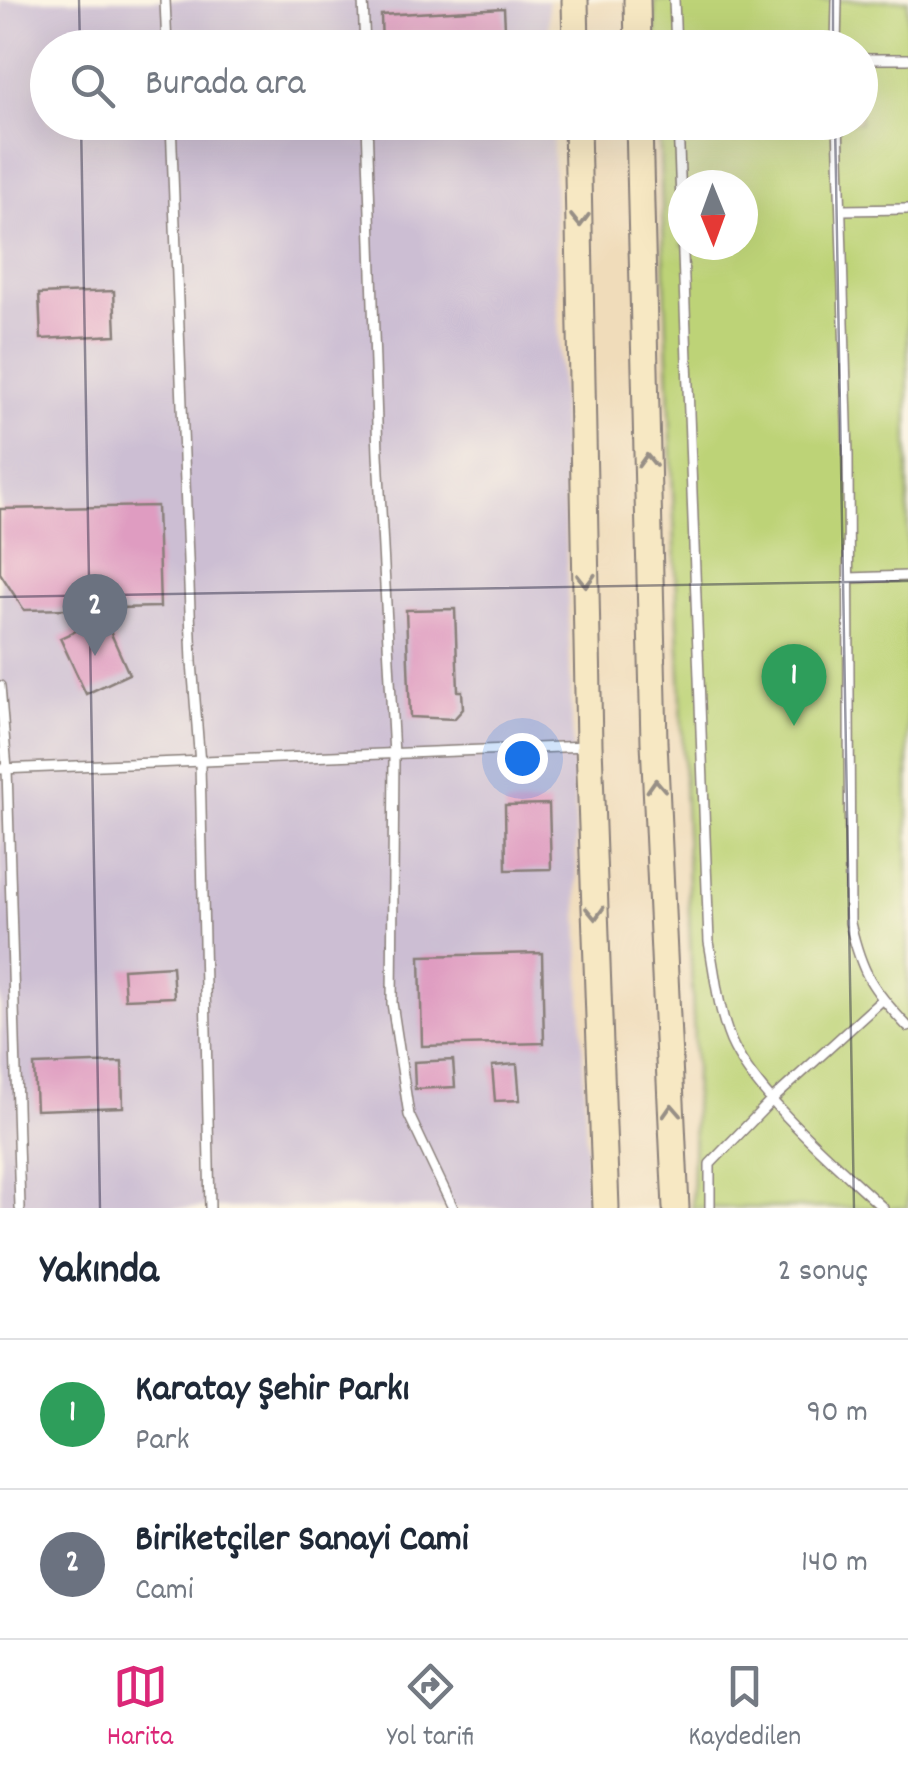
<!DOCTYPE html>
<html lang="tr">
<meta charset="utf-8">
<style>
body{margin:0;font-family:Dekko,sans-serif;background:#f6f6f7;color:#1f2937}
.compass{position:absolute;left:668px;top:170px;width:90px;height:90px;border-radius:50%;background:#fff;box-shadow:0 10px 40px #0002;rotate:179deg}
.you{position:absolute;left:522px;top:758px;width:35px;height:35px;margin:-25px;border:8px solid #fff;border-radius:50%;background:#1a73e8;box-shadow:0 0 0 15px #1a73e833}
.badge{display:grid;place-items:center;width:65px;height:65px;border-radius:50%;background:#db2777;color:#fff;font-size:32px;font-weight:700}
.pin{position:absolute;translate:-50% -82px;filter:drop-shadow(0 2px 5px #0008)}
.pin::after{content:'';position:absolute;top:52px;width:35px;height:30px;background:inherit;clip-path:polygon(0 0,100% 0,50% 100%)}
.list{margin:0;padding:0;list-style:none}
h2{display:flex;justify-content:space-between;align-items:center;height:130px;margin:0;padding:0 40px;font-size:42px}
h2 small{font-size:32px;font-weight:400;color:#747a83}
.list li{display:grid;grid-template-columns:65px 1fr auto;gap:30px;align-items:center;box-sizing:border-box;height:150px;padding:0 40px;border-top:2px solid #e0e1e3}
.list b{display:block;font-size:38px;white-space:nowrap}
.list p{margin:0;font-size:32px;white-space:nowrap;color:#747a83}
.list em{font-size:32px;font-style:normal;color:#747a83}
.icon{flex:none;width:55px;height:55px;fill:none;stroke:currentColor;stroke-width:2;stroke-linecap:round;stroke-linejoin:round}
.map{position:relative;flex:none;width:908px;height:1208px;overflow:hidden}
.search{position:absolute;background:#fff;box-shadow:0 10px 40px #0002;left:30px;right:30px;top:30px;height:110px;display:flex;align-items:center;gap:25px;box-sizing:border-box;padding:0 35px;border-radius:55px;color:#747a83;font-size:38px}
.sheet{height:430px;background:#fff}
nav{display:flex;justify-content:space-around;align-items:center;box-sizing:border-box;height:140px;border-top:2px solid #e0e1e3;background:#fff;font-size:28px;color:#747a83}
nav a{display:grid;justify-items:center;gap:5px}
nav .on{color:#db2777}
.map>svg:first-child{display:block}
.industrial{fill:#ccbed3}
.green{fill:#bdd377;stroke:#707a59;stroke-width:2.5;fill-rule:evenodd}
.building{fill:#df9cc1}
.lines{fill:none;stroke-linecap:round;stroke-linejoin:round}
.service-casing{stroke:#897f7a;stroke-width:12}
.secondary-casing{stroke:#897f7a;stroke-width:29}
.service{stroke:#fff;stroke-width:9}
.secondary{stroke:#f7e8c3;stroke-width:25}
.oneway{stroke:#978f86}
.ticks{fill:none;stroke:#22223b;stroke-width:2.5;stroke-opacity:0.45}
</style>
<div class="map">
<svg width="908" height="1208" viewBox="0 0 908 1208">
<rect width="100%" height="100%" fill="#fcf5e5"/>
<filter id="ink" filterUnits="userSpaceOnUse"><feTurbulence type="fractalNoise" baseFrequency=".01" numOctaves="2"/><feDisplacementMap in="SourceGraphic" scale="20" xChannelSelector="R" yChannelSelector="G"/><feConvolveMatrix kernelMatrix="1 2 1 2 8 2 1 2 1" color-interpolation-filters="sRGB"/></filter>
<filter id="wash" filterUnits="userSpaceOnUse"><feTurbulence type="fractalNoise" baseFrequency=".0048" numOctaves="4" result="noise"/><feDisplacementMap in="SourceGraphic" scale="40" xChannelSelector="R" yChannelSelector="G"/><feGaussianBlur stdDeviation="2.25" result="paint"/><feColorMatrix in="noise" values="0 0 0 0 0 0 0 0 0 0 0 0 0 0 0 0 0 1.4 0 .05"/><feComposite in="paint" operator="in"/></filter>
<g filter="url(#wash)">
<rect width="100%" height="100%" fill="#f0dcba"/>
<polygon class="industrial" points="0,0 548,0 549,47 48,48 48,122 552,123 588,1208 0,1208"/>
<path class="green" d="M654,0H908V1208H692L695,1069L659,123L860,122V48L656,47ZM683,185H743V245H683Z"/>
<g id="blocks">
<g class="building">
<polygon points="504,8 506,48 382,48 381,15"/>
<polygon points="114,291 116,335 41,339 39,294"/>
<polygon points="157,506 160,607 24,610 0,573 0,509"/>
<polygon points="455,609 458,691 462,691 463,709 454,719 410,717 406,610"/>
<polygon points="104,618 129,674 86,694 60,638"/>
<polygon points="549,804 551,869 506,870 505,805"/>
<polygon points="542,953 544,1043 422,1046 420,956"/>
<polygon points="172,966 174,997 125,999 123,969"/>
<polygon points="453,1060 455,1087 415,1089 414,1062"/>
<polygon points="122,1062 123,1107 36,1110 34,1065"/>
<polygon points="517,1064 520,1100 495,1101 492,1066"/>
</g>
</g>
</g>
<g filter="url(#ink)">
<use href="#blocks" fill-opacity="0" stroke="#897f7a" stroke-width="2.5"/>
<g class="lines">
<defs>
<g id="service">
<polyline points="165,0 167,48"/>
<polyline points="363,0 365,48"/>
<polyline points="674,0 676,48"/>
<polyline points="836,48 837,0"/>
<polyline points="860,59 908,59"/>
<polyline points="171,122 192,662 200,764 210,1208"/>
<polyline points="367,122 378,454 394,755 392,1003 409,1115 453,1208"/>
<path d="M678,122L709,942C715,974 718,1010 731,1041C755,1096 839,1167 883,1208"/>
<path d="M838,122L848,456L850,923C862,974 872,989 908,1027"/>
<polyline points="842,210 908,209"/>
<polyline points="849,578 908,576"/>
<polyline points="0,686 7,769 20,1208"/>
<polyline points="0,769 587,746"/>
<polyline points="710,1208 710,1164 773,1099 882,1000"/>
</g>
<g id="secondary">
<polyline points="575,0 576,48"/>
<polyline points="637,0 638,48"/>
<polyline points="577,122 589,745 606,1208"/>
<polyline points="639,122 654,742 676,1208"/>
</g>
</defs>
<use href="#service" class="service-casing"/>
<use href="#secondary" class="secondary-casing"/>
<use href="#service" class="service"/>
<use href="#secondary" class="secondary"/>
</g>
<defs><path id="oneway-chevron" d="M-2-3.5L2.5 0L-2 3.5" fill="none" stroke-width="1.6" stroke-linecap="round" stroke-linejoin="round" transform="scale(2.5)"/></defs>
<g class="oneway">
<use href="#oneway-chevron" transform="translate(580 220) rotate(89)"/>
<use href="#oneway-chevron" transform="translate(647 461) rotate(-92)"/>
<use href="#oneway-chevron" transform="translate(586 580) rotate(89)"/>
<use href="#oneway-chevron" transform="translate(656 786) rotate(-93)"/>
<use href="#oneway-chevron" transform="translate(595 913) rotate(88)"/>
<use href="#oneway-chevron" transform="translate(672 1111) rotate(-93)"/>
</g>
</g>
<path class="ticks" d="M79,0L80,48M833,0V48M81,122L100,1208M835,122L854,1208M0,597L908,581"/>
</svg>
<svg class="compass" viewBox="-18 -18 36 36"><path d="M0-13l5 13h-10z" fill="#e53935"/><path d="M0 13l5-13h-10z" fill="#747a83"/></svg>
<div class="you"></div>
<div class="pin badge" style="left:794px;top:726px;background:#2e9e5b">1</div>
<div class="pin badge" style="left:95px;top:656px;background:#6b7280">2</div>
<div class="search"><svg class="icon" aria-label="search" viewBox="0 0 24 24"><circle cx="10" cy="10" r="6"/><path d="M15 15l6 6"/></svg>Burada ara</div>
</div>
<section class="sheet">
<h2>Yakında<small>2 sonuç</small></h2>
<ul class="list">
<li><span class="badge" style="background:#2e9e5b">1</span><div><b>Karatay Şehir Parkı</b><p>Park</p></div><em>90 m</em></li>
<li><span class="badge" style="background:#6b7280">2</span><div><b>Biriketçiler Sanayi Cami</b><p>Cami</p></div><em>140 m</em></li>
</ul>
</section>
<nav>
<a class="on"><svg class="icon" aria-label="map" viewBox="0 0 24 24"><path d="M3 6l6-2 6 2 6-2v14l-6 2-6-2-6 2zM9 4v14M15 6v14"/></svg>Harita</a>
<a><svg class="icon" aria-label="directions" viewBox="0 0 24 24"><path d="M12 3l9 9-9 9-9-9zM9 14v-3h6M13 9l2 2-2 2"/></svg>Yol tarifi</a>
<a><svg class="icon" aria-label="saved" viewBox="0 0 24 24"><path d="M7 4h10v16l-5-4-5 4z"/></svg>Kaydedilen</a>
</nav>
